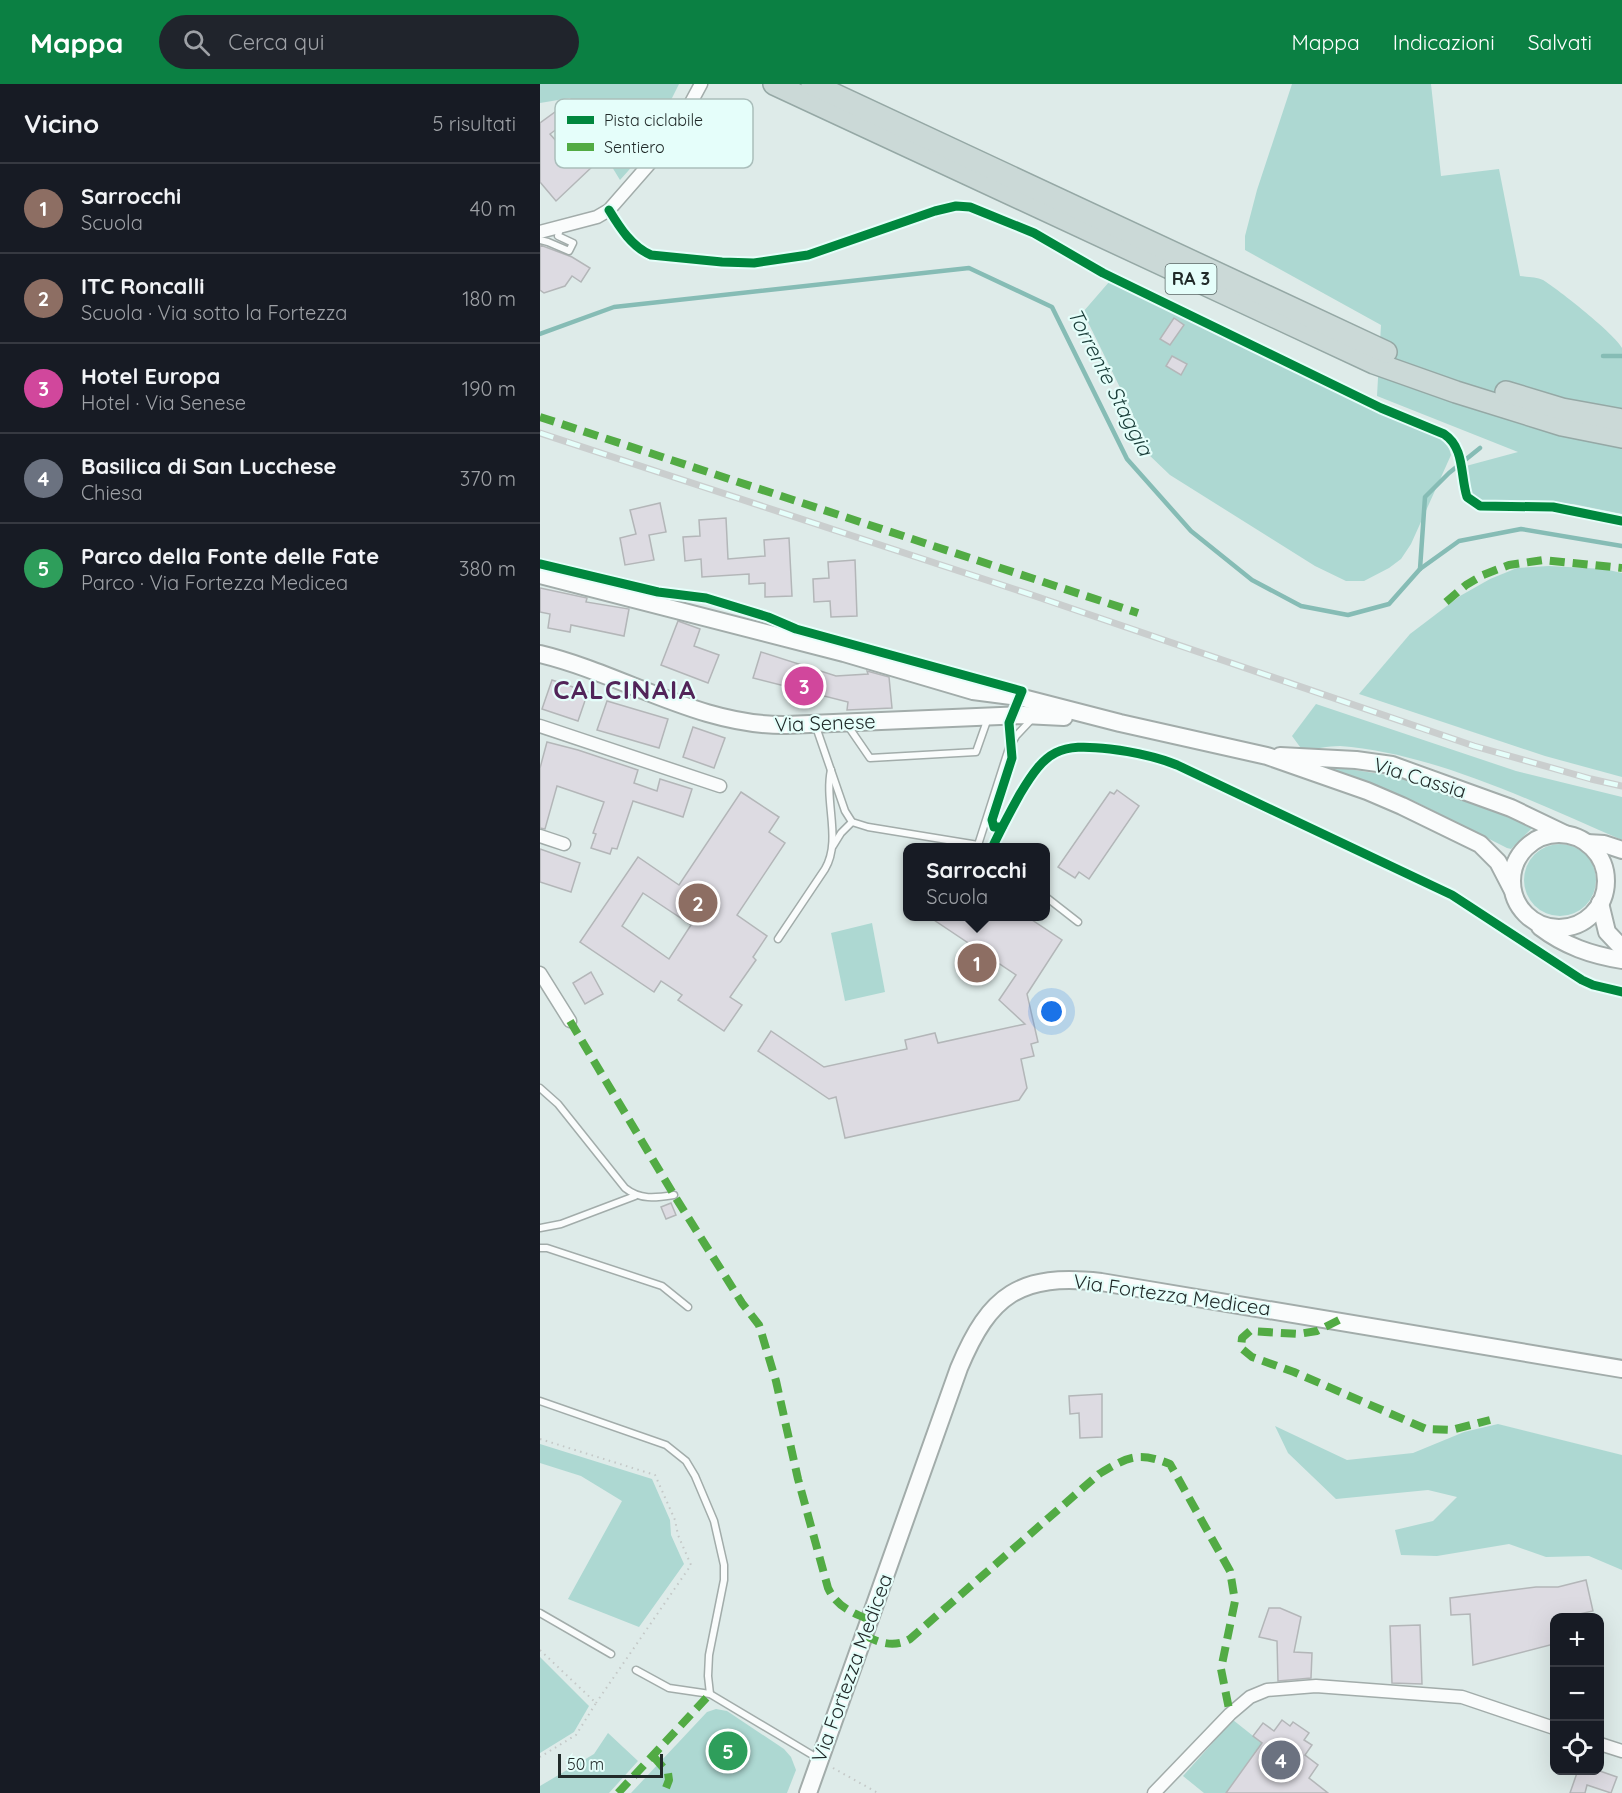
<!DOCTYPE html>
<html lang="it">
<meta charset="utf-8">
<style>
body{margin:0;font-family:Quicksand,sans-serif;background:#20242c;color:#f1f3f6}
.controls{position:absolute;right:18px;bottom:18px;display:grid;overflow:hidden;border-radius:12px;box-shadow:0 6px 24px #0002}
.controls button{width:54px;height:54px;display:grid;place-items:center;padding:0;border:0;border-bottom:2px solid #363941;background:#171b24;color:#f1f3f6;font:30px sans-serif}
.scale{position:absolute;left:18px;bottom:15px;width:105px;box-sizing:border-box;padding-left:6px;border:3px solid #212a29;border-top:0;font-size:16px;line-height:21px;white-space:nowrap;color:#212a29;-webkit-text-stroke:4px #e5fefa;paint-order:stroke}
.you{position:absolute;left:512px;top:928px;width:21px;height:21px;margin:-15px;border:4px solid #fff;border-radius:50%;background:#1a73e8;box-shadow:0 0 0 9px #1a73e833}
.badge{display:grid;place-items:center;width:39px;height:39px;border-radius:50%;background:#0b8043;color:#fff;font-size:20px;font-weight:700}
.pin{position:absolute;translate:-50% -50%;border:3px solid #fff;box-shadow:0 2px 6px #0006}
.popup{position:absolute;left:363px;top:759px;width:147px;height:78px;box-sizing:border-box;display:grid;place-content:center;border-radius:12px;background:#171b24;filter:drop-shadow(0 2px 4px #0005);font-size:20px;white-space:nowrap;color:#9ea1a6}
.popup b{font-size:22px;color:#f1f3f6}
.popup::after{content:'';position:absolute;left:50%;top:100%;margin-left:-12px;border:12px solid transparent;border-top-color:#171b24}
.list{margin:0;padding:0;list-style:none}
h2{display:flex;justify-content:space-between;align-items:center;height:78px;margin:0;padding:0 24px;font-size:26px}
h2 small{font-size:20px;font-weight:400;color:#9ea1a6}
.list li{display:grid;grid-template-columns:39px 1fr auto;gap:18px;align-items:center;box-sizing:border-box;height:90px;padding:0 24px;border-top:2px solid #363941}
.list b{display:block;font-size:22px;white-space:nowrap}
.list p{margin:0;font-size:20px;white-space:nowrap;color:#9ea1a6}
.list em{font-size:20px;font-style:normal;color:#9ea1a6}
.icon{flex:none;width:33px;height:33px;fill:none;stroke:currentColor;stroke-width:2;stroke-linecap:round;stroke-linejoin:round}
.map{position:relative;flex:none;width:1082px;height:1709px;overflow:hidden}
header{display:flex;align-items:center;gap:36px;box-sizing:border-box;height:84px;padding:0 30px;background:#0b8043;color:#fff}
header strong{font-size:28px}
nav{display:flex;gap:33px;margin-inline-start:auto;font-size:21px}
.search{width:420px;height:54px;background:#20242c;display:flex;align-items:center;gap:15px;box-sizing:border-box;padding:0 21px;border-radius:33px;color:#9ea1a6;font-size:22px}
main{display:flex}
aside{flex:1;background:#171b24}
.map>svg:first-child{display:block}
.green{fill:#add8d2}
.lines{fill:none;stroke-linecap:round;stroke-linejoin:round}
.stream{stroke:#86bcb5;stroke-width:4.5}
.building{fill:#dddbe2;stroke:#b3b6b8;stroke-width:1.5;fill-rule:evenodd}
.service-casing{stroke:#a2acaa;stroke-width:9}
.minor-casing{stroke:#a2acaa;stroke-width:15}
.secondary-casing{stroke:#a2acaa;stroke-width:20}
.motorway-casing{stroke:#95a8a5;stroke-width:24}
.path{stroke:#c4c8c7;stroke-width:2;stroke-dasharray:1.5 4.5;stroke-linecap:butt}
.service{stroke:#fafcfc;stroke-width:6}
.minor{stroke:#fafcfc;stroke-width:12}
.secondary{stroke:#fafcfc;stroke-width:16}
.motorway{stroke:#cbd9d7;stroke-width:21}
.rail-casing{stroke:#cacece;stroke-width:7}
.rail{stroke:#e5fefa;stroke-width:4.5;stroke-dasharray:14;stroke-linecap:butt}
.quiet{stroke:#52ab44;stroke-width:8;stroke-dasharray:15 8;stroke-linecap:butt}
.cycleway-casing{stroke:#e5fefa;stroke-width:13}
.cycleway{stroke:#00873e;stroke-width:9}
.labels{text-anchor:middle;stroke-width:4.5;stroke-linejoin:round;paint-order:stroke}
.shield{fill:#e5fefa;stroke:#5c6a68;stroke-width:1.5}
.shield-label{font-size:18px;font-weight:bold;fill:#212a29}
.street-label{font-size:20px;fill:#212a29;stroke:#e5fefa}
.water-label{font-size:21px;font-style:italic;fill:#193c38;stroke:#e5fefa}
.district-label{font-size:26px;font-weight:bold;letter-spacing:1.5px;fill:#522559;stroke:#e5fefa}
.key{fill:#e5fefa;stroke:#aabebb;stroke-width:1.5}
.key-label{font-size:16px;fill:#212a29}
</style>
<header>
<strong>Mappa</strong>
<div class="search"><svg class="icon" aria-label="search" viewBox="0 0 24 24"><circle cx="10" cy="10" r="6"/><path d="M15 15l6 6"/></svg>Cerca qui</div>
<nav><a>Mappa</a><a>Indicazioni</a><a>Salvati</a></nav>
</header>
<main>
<aside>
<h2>Vicino<small>5 risultati</small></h2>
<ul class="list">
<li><span class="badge" style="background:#8d6e63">1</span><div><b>Sarrocchi</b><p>Scuola</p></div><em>40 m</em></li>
<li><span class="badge" style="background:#8d6e63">2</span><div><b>ITC Roncalli</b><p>Scuola · Via sotto la Fortezza</p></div><em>180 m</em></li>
<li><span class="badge" style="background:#d1479c">3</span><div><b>Hotel Europa</b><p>Hotel · Via Senese</p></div><em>190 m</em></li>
<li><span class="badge" style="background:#6b7280">4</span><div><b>Basilica di San Lucchese</b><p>Chiesa</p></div><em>370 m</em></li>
<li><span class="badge" style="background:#2e9e5b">5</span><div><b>Parco della Fonte delle Fate</b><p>Parco · Via Fortezza Medicea</p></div><em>380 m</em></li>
</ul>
</aside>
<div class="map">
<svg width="1082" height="1709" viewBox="0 0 1082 1709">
<rect width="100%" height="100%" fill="#deebe9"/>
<g class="green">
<polygon points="0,0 139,0 105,68 80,96 30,14 0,19"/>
<path d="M752,0H891L901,92L959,85L980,192C987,193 997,193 1003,196C1019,206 1075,250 1082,264V430L1033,420L934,416L928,404L926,382L978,368L837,312L841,241L705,166V152L717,106Z"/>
<polygon points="569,198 906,354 911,371 871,460 861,475 849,484 824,497 806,497 775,482 630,391 607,369 592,328 543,228"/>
<polygon points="1009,482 1064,485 1082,489 1082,693 1005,672 819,610 870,550 920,512 950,495 977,484"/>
<path d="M776,620L976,687L1082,713V756C996,719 894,669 800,662C788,662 775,665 763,667L752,652Z"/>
<polygon points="789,682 872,695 993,743 971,765 967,764 876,718 806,690 790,688"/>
<circle cx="1020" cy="796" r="36"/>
<polygon points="332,839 345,908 305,917 291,849"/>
<polygon points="958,1340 1082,1371 1082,1486 1049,1472 1006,1473 969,1460 897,1472 861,1471 855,1446 893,1437 917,1413 888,1406 796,1415 748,1369 735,1342 807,1376 873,1369 924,1348"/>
<polygon points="0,1360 112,1395 130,1436 131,1451 144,1480 99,1543 28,1515 82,1417 41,1392 0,1379"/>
<polygon points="0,1573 49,1622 34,1648 0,1669"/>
<polygon points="176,1625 187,1627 244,1665 251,1673 256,1686 247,1709 91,1709 167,1628"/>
<polygon points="693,1636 722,1659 686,1709 664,1709 643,1692"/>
<polygon points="68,1649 98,1677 69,1709 0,1709 0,1702 54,1670"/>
</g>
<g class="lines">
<g class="stream">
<polyline points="0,250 74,223 429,184 512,223 587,375 651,447 712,496 761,522 808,531 849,520 880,485 919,457 981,445 1082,462"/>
<polyline points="1063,272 1082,272"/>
<polyline points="880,485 885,413 909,389 940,364"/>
</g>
</g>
<g class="building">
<polygon points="15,28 25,39 10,50 34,77 44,70 54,81 16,117 0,98 0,39"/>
<polygon points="0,161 32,173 50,184 41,198 32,192 25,202 4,209 0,206"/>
<polygon points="634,234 644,241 630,261 620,255"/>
<polygon points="632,272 647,280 641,291 626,282"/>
<polygon points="120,419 126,448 109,451 114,476 85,481 80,454 96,450 90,426"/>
<polygon points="186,434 188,475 225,472 224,456 249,454 252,512 225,513 225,499 209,500 209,490 162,493 161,475 145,477 143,453 160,452 159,436"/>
<polygon points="315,476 317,532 291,533 290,517 274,518 273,495 289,494 288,478"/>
<polygon points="0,504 47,514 46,518 89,525 84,552 31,541 30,548 8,544 10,530 0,528"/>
<polygon points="138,537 160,545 154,562 179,571 168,599 121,581"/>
<polygon points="221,568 296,592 328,590 327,587 349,593 352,624 307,626 308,618 213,594"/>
<polygon points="12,596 48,608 38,637 2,625"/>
<polygon points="67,617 128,635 119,664 57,646"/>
<polygon points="153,643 185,654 174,684 143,673"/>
<polygon points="7,658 38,666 98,686 94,699 117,707 120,695 152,705 143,733 93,717 77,765 72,764 70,770 51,764 56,750 53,749 64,718 17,702 5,745 0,744 0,684"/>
<polygon points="577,706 599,722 549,795 539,788 535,794 518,783 570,708 574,710"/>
<path d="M201,708L239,733L229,748L245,759L197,831L227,852L213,873L216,876L190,913L202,921L184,947L138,916L142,911L121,897L114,908L40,858L98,773L139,801ZM103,809L151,841L129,875L82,842Z"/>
<polygon points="0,765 40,779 31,808 0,798"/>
<polygon points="388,832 486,832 522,856 487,910 498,958 491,960 494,972 481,975 487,1004 479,1016 305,1054 296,1013 289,1015 218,967 231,947 284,983 367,965 365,956 395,949 398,959 485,940 459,916 476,891"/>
<polygon points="51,888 63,910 45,920 33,899"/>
<polygon points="131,1119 136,1131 126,1135 121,1123"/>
<polygon points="562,1310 562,1353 540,1354 539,1329 530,1330 529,1312"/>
<polygon points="1046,1496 1053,1527 1026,1533 1014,1533 1014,1560 933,1581 930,1530 911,1531 910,1514 996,1503 1018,1503"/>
<polygon points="729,1524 740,1524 761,1533 754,1568 772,1569 771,1594 738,1597 737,1557 719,1553"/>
<polygon points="880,1541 882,1600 852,1599 850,1542"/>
<polygon points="742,1636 750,1642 753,1638 769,1649 764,1656 772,1661 765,1671 778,1681 769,1694 788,1709 686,1709 722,1659 713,1652 723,1639 734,1647"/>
<polygon points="1038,1686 1057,1686 1077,1693 1071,1709 1047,1701 1045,1709 1030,1709"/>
</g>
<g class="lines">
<defs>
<g id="service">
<polyline points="0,156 8,158 29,167 33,159 18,152 20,144"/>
<polyline points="275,640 305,727 312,738 328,743 438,761 469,664 476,652 492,635"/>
<polyline points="308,642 330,674 436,668 448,634"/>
<polyline points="293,762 301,749 312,738"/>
<polyline points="506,813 538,838"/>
<path d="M238,855L285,785C302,756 284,718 291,686"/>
<path d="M0,1004L18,1020L85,1104C100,1116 115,1114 134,1111"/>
<polyline points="0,1144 21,1140 95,1112"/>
<polyline points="0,1164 7,1164 122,1202 148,1223"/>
<polyline points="0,1317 126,1361 146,1377 155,1392 174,1437 184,1481 184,1496 169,1571 168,1592 170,1610"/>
<polyline points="0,1529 71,1570"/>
<polyline points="96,1586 129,1604 170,1610 279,1675"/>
</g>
<g id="minor">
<polyline points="0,148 57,133 69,126 132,54 161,0"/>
<polyline points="0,642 180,702"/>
<polyline points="0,752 24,760"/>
<polyline points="0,889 30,937"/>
<polyline points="1060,1660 1082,1667"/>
<polyline points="614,1709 690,1630 710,1613 727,1606 776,1602 922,1613 1014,1644"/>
</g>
<g id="secondary">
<polyline points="0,491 304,569 433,607 479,613 580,639 727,672 827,707 862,722 940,760 958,778 972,805"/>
<path d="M0,570C83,590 159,642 246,641L484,631L524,633"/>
<polyline points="740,672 816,676 852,681 971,724 1025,750"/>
<circle cx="1019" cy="797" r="47"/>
<polyline points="1047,759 1064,760 1082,766"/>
<polyline points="1060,819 1067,848 1082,864"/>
<path d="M1000,843C1025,862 1051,871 1082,876"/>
<path d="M268,1709L419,1284C450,1210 480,1189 561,1198L1082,1285"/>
</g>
<g id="motorway">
<polyline points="234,0 834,279 916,308 1022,341 1082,353"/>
<polyline points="272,0 846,268"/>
<polyline points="966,308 1022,325 1082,336"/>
</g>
</defs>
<use href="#service" class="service-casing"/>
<use href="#minor" class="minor-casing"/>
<use href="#secondary" class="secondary-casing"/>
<use href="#motorway" class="motorway-casing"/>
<g class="path">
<polyline points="0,1355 115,1391 135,1436 138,1451 151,1481 56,1619"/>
<polyline points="0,1566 56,1619 36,1651 0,1673"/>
<polyline points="293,1684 338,1709"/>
</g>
<use href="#service" class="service"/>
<use href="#minor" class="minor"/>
<use href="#secondary" class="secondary"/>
<use href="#motorway" class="motorway"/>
<defs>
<polyline id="rail" points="0,349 492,511 934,662 1051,695 1082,702"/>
</defs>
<use href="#rail" class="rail-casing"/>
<use href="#rail" class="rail"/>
<g class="quiet">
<polyline points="0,333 598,529"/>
<polyline points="906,518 926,501 943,491 969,481 1003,476 1082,484"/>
<path d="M30,937L134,1111L202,1219L219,1241L236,1297L258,1395L288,1504C297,1523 311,1528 330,1536"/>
<polyline points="799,1236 777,1247 758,1250 710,1247 702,1254 701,1264 712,1273 754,1288 886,1345 911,1346 950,1336"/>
<path d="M324,1551C339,1559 354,1564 370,1555L559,1390C588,1373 597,1367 630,1380L690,1487L695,1517L681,1585L690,1630"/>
<polyline points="113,1672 128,1689 129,1696 124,1709"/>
<polyline points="78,1709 170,1610"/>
</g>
<defs>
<g id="cycleway">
<path d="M69,126C80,144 92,163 111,171L182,178L214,179L268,171L395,127L416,122L430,123L494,149L563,189L841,324L904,350C925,364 920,391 927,413L940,422L1013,423L1082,437"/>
<polyline points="0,480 118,508 166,514 228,533 256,545 482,607 469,639 472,674 452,736 454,743 462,743"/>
<path d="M452,764C461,745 470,728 480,710C506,666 519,659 570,665C594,668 615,672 637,681L912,811L1042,896L1053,901L1082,908"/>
</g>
</defs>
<use href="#cycleway" class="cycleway-casing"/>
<use href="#cycleway" class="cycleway"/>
</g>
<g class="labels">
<rect class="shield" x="625.5" y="180" width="51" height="30" rx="4.5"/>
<g class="shield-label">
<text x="651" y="201">RA 3</text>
</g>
<g class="street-label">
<text transform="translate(285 639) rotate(-2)" y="7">Via Senese</text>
<text transform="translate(880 694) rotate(17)" y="7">Via Cassia</text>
<text transform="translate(632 1211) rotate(8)" y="7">Via Fortezza Medicea</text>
<text transform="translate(312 1584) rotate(-70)" y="7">Via Fortezza Medicea</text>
</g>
<g class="water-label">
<text transform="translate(570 298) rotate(63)" y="7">Torrente Staggia</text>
</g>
<g class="district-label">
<text x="85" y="615">CALCINAIA</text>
</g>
</g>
<rect x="15" y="15" width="198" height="69" rx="9" class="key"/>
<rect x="27" y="32" width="27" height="8" fill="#00873e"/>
<rect x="27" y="59" width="27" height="8" fill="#52ab44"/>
<g class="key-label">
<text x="64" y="42">Pista ciclabile</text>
<text x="64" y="69">Sentiero</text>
</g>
</svg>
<div class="controls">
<button>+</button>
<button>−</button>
<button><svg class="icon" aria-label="locate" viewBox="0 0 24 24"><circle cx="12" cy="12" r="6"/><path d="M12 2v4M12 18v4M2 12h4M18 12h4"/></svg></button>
</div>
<div class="scale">50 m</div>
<div class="you"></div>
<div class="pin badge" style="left:437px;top:879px;background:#8d6e63">1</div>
<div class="popup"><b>Sarrocchi</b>Scuola</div>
<div class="pin badge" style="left:158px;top:819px;background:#8d6e63">2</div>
<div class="pin badge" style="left:264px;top:602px;background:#d1479c">3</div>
<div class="pin badge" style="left:741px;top:1676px;background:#6b7280">4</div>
<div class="pin badge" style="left:188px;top:1667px;background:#2e9e5b">5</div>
</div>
</main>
